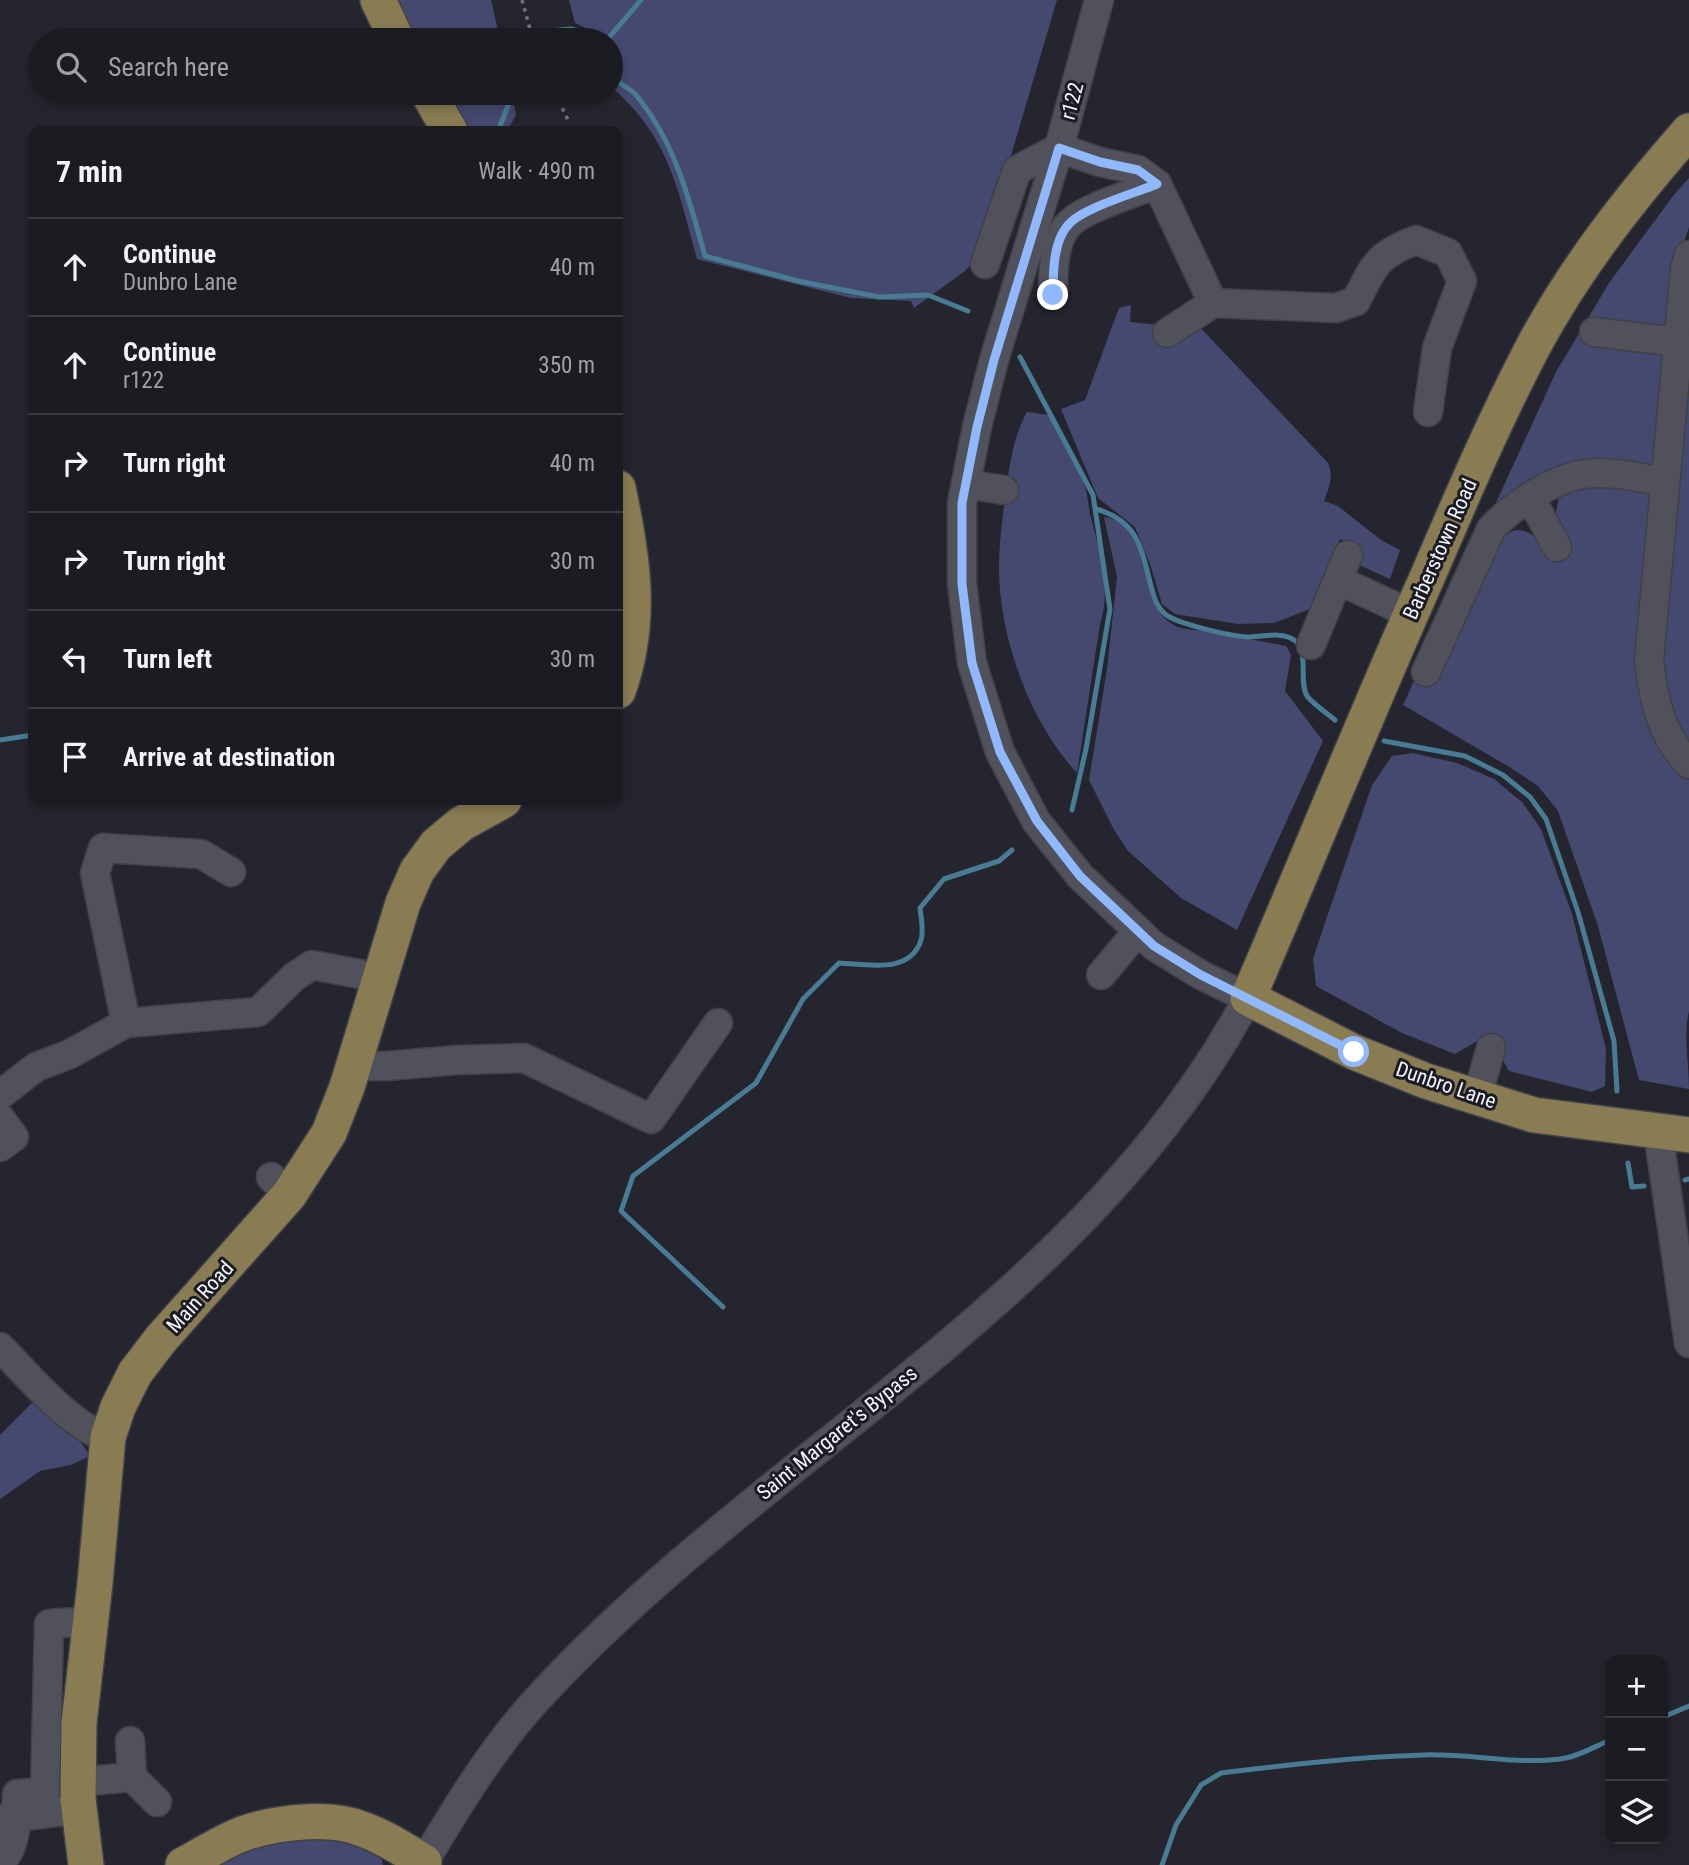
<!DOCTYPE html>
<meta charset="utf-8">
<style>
body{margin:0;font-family:"Roboto Condensed",sans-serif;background:#24252a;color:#f1f3f6}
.controls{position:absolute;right:21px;bottom:21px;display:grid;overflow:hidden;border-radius:14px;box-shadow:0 4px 10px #0003}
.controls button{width:63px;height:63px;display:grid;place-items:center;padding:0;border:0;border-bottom:2px solid #393a40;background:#1b1c22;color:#f1f3f6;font:35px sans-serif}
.stop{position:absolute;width:21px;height:21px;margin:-16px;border:5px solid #8fb8fd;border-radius:50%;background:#fff}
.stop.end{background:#8fb8fd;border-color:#fff;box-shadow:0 2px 7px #0008}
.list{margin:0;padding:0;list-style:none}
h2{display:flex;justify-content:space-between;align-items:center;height:91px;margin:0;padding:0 28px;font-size:30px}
h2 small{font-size:23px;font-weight:400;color:#a0a1a5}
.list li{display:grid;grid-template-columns:46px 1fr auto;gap:21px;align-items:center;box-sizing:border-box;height:98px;padding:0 28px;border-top:2px solid #393a40}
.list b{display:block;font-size:26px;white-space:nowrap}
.list p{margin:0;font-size:23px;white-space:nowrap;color:#a0a1a5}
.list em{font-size:23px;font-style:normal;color:#a0a1a5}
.icon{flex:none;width:38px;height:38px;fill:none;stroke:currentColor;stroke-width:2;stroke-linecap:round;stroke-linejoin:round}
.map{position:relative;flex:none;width:1689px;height:1865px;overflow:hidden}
.search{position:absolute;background:#1b1c22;box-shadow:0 4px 10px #0003;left:28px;top:28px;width:595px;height:77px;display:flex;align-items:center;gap:18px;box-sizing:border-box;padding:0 24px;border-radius:38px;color:#a0a1a5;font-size:26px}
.panel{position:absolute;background:#1b1c22;box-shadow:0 4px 10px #0003;left:28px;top:126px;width:595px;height:679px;border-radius:14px}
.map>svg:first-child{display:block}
.green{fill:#454970}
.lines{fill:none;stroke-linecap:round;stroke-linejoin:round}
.stream{stroke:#487c94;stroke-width:5}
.minor-casing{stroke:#404148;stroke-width:31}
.major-casing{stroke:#404148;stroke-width:38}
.path{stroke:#74757c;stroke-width:3.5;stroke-dasharray:3.5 5;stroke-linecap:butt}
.minor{stroke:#50515b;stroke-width:28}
.major{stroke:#897c53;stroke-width:35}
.route{stroke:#8fb8fd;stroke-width:9}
.labels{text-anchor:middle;stroke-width:6;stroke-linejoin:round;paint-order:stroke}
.street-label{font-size:21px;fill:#f3f4fa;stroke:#1a1b24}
</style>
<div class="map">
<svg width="1689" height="1865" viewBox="0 0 1689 1865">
<rect width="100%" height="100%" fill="#24252e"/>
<g class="green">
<polygon points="395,0 491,0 500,40 415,40"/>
<path d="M569,0H1057L1012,152L973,262L965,271L914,308L911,301L851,298L697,259C678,189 669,136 611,87V40L575,23Z"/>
<polygon points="443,93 512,93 516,115 507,131 463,131"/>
<path d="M1689,178V227L1679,258L1667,349L1657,465L1516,497L1492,549C1510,528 1520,522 1542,543L1555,517L1559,496L1580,484L1642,489L1651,495L1640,658L1677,769L1689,780V1011C1683,1037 1689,1062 1689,1089L1639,1080L1598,926L1558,811L1538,786L1511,768L1403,705L1556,372L1609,283L1673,196Z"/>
<path d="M1131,305L1130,322L1160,325L1197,324L1328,463C1334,477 1329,487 1324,501L1338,506L1381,540L1400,550L1390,579L1355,563L1361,548L1340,539L1310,609L1274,623L1238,624L1175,614L1162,604L1151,567L1135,527L1098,498L1061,409L1085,400L1119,308Z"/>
<polygon points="1689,392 1689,754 1660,690 1686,395"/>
<path d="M1027,412L1049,415C1060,436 1079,466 1085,487C1088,496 1088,505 1090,514C1099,549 1112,589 1100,624L1077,773C1030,723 999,637 999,568C999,542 1003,515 1006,489C1010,463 1014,435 1027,412Z"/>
<path d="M1104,517C1156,524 1136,605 1174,625C1182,630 1196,630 1206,631C1233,636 1260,641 1286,646L1291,655L1285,691L1323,741L1237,930L1181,898L1128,851L1113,828L1089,780L1107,669L1117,577Z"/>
<polygon points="1413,753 1457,763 1494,779 1522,802 1541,829 1572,914 1606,1049 1605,1086 1592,1092 1509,1071 1494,1045 1479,1040 1455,1054 1402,1033 1316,986 1313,958 1372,785 1392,756"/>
<polygon points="39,1396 77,1436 90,1456 71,1465 40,1471 0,1499 0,1435"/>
<polygon points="341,1837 381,1856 383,1865 213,1865 272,1838"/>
</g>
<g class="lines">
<g class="stream">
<polyline points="539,32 571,29 607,39"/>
<polyline points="504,40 519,37"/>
<polyline points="607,40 641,0"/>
<path d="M611,75C617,84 629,87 636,95C675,142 689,199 705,256L798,281L879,297L928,295L968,311"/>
<polyline points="498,131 513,93"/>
<polyline points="1020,357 1093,495 1110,609 1086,749 1072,810"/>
<path d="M1096,509C1138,521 1141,547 1151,586C1154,597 1156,606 1165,614C1177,624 1231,636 1247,637C1262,637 1282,631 1294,640C1310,650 1298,680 1307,696C1311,702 1328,714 1335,720"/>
<polyline points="0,740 33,735"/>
<polyline points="1384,741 1465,756 1503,775 1530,797 1546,819 1578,912 1614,1041 1617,1091"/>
<polyline points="1628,1163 1632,1187 1644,1186"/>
<polyline points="1685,1180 1689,1179"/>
<path d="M723,1307L621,1211L633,1176L756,1083L803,999L839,963C867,964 910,975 921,940C924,931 921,917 920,908L944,879L999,861L1012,850"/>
<polyline points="1663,1717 1689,1706"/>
<path d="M1162,1865L1176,1825L1201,1785L1221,1773C1288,1765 1355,1757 1423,1755C1471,1753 1518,1766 1566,1758C1581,1755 1596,1746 1610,1740"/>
</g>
<defs>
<g id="minor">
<path d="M1689,255L1685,269L1649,660C1653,698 1661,736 1689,764"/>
<path d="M985,264L1017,170L1059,148L1100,162L1138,170L1157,184L1213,303L1336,308L1356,301C1374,265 1377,255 1416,240L1448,253L1462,281L1437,348L1428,412"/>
<path d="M1053,295C1053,272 1053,238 1071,222C1087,207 1135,193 1157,184"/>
<polyline points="1594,332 1678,342"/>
<polyline points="1167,333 1213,303"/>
<polyline points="966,484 1004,490"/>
<polyline points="1530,497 1557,547"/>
<polyline points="1338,580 1411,614"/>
<polyline points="1311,645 1348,555"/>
<path d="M1426,672L1491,529C1512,506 1552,479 1584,474C1610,470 1640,478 1665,482"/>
<polyline points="1101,975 1138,931"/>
<polyline points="126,1023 95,873 103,848 201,854 231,872"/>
<polyline points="354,1066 387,1066 457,1060 524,1058 651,1119 718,1023"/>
<polyline points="0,1095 36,1067 70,1054 126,1023 258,1012 294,977 312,965 381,978"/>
<polyline points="1477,1097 1491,1048"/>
<polyline points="0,1118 14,1137 0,1147"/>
<polyline points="1658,1132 1689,1343"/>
<polyline points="271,1177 289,1195"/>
<path d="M0,1347C27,1374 72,1429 108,1437"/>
<polyline points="132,1777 157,1802"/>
<polyline points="78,1782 132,1777 130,1741"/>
<polyline points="0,1819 80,1809"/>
<path d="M0,1862C18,1847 16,1816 17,1794L45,1792L49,1624L91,1621"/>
<path d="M424,1862C459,1803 495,1744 542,1694C767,1451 1088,1299 1248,998L1201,975L1154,946L1080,876L1036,821L1000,752L972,663L962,584V503L977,427L994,360L1059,148L1099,0"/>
</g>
<g id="major">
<polyline points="378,0 397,40"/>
<polyline points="428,93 450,131"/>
<path d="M1689,131C1631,197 1576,267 1534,345C1494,421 1460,501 1426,580C1364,719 1308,859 1248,998L1354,1052L1426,1081L1534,1115L1689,1135"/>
<path d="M618,488C633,558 643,622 618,691"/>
<polyline points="86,1865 78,1799 79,1723 95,1583 108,1437 118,1407 135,1373 161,1339 289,1195 329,1133 347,1087 403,903 417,871 436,845 461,824 504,800"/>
<path d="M183,1865C203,1855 224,1840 245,1833C278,1822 330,1816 362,1829C385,1837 404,1850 424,1862L422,1865"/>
</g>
</defs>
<use href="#minor" class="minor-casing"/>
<use href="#major" class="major-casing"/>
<g class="path">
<polyline points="522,0 533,40"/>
<polyline points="555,93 569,122"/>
</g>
<use href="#minor" class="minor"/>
<use href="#major" class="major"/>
</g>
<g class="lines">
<path class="route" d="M1053,295C1053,272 1053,238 1071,222C1087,207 1135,193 1157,184L1138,170L1100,162L1059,148L994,360L977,427L962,503V584L972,663L1000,752L1037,821L1080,876L1154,946L1201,975L1354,1052"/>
</g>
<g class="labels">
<g class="street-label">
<text transform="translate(1072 101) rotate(-75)" y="7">r122</text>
<text transform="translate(1440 549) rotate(-66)" y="7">Barberstown Road</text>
<text transform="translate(1446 1085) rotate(19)" y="7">Dunbro Lane</text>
<text transform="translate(200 1297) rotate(-48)" y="7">Main Road</text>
<text transform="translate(837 1433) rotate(-39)" y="7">Saint Margaret's Bypass</text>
</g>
</g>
</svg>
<div class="controls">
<button>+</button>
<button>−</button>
<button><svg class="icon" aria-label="layers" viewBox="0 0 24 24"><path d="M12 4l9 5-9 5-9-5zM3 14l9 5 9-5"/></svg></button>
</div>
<div class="stop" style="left:1354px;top:1052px"></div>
<div class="stop end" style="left:1053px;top:295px"></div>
<div class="search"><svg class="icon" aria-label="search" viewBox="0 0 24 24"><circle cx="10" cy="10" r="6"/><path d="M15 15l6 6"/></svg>Search here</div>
<section class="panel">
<h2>7 min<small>Walk · 490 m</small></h2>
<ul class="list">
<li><svg class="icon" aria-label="ahead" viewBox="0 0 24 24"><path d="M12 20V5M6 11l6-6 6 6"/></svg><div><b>Continue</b><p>Dunbro Lane</p></div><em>40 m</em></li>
<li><svg class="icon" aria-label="ahead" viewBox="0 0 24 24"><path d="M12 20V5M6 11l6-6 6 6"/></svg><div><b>Continue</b><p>r122</p></div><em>350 m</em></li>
<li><svg class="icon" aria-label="right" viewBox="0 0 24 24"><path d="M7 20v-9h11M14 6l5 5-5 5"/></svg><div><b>Turn right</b></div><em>40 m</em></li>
<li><svg class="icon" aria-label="right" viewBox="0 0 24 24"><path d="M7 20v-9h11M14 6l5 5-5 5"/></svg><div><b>Turn right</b></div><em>30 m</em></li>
<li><svg class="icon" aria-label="left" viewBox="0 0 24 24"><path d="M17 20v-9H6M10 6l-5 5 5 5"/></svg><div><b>Turn left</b></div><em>30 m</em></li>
<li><svg class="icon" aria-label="arrive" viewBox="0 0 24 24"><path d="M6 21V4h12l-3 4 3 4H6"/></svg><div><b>Arrive at destination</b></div></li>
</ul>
</section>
</div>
